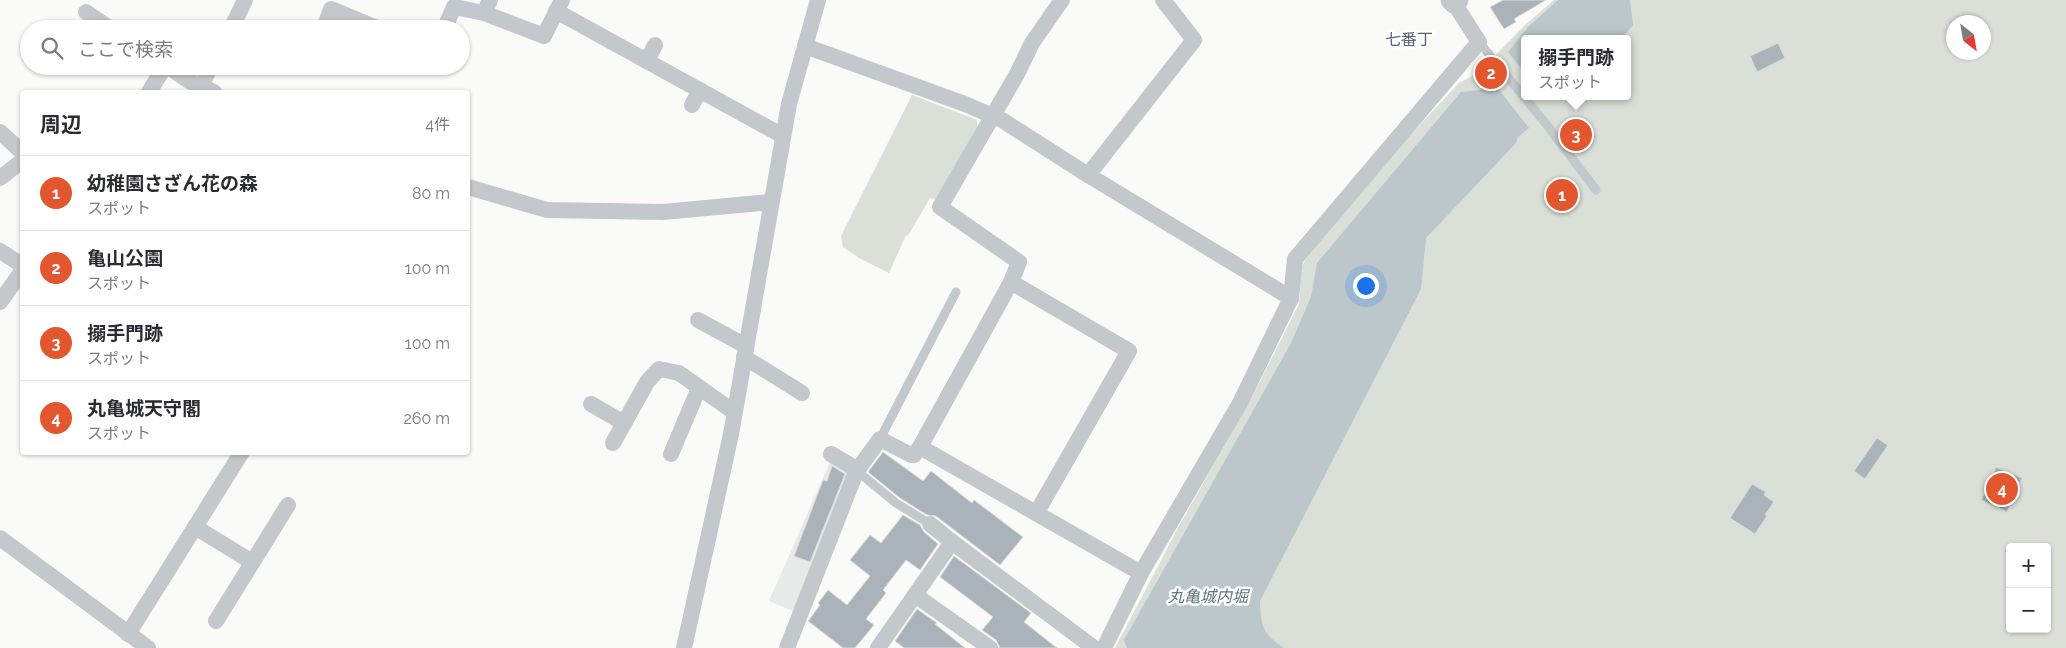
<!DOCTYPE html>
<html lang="ja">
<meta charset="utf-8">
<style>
body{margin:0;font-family:Raleway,"Noto Sans JP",sans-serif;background:#f2f2f3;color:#2b2b33}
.controls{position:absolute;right:15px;bottom:15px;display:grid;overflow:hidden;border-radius:5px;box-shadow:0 1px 4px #0004}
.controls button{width:45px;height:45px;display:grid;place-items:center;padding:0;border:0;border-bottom:1px solid #e1e1e2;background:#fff;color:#2b2b33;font:25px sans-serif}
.compass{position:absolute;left:1946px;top:15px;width:45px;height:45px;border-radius:50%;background:#fff;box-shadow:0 1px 4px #0004;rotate:149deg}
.you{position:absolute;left:1365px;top:285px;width:18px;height:18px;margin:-12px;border:4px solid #fff;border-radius:50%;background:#1a73e8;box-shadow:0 0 0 8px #1a73e833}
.badge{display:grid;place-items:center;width:32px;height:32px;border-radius:50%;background:#e4572e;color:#fff;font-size:16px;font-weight:700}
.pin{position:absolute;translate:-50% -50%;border:2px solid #fff;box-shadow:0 1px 5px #0006}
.popup{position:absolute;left:1521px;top:35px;width:110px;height:65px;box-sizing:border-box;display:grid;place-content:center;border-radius:5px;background:#fff;filter:drop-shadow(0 1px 4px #0005);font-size:16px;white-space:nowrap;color:#7c7c81}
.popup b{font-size:19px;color:#2b2b33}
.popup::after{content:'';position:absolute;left:50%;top:100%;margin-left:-10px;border:10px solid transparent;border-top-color:#fff}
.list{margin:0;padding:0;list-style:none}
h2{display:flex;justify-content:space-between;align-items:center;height:65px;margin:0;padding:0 20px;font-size:21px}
h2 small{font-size:16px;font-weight:400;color:#7c7c81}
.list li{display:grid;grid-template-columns:32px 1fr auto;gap:15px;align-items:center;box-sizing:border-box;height:75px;padding:0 20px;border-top:1px solid #e1e1e2}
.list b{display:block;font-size:19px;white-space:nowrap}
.list p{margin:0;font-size:16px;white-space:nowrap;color:#7c7c81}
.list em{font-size:16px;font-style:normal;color:#7c7c81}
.icon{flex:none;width:28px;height:28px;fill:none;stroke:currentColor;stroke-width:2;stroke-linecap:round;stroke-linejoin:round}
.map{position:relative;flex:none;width:2066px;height:648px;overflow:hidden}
.search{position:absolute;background:#fff;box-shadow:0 1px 4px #0004;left:20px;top:20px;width:450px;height:55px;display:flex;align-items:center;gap:12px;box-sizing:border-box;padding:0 18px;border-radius:28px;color:#7c7c81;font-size:19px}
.panel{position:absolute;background:#fff;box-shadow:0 1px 4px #0004;left:20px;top:90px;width:450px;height:365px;border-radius:5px}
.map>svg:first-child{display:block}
.built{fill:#e8e9e9}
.green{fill:#dadfd7;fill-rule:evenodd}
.water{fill:#bbc7cb}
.building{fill:#aab3b9;stroke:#dcdcda}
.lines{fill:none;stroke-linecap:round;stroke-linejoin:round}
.service{stroke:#c3c8cc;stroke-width:9}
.minor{stroke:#c3c8cc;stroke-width:16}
.tertiary{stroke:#c3c8cc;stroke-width:21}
.labels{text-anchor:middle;stroke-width:5;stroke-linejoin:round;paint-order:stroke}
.neighbourhood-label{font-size:16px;fill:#57646e;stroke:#fff}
.water-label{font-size:16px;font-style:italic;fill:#60757c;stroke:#fff}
</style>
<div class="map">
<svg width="2066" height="648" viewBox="0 0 2066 648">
<rect width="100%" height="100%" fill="#fafaf8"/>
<polygon class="built" points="831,460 846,470 847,475 795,612 769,601"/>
<g class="green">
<path d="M1554,0H2066V648H1115L1179,526L1251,399L1299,304L1302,266L1310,252L1387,160L1459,83L1479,72L1525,25ZM1954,22H1984V52H1954ZM1525,39H1627V96H1525ZM2010,547H2047V629H2010Z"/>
<polygon points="912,95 977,120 977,128 938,200 930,198 909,234 905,237 889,273 859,258 843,247 841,236"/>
</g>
<g class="water">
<polygon points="1558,0 1630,0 1633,25 1621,39 1525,39 1525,73 1508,52 1528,27"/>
<path d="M1490,78L1529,128L1518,137L1516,143L1426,238L1421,289L1260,601C1261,627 1262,633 1284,648H1127L1124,640L1290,345L1311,297L1317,263L1461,92L1480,90Z"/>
</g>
<g class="building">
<polygon points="1503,0 1546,0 1514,19 1516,22 1504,29 1490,7"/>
<polygon points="1778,43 1785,58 1757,72 1750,56"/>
<polygon points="1877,438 1888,445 1865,479 1854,471"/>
<polygon points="883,452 923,481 931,471 972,503 974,500 1023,537 1000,565 936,516 927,515 900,498 868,472"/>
<polygon points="832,466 845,474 810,562 794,556 823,480 827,481"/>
<polygon points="1996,467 2022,478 2007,512 1981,500"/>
<polygon points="1752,484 1766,492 1764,495 1774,502 1765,515 1767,516 1755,534 1730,518"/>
<polygon points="903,515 920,525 924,532 938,544 920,570 906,560 883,590 886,593 866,619 874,625 855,648 843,648 808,621 809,620 820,605 818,603 828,590 847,605 870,576 850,560 870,535 881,543"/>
<polygon points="954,556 1031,613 1024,622 1057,648 1000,648 996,640 982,630 993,617 940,577"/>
<polygon points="917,609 937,623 935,624 965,648 904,648 895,641"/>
</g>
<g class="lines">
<g class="service">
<polyline points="1479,42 1543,120 1596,190"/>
<polyline points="880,439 956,292"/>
<polyline points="857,471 896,503 930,524"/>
</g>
<g class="minor">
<polyline points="490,0 484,13 544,36 562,0"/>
<polyline points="556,11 783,136"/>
<polyline points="86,12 111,29"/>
<polyline points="325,25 331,9 379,29"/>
<polyline points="231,29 245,0"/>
<polyline points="444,29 454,7 484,13"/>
<polyline points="805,46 965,104 1002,120 1088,175 1291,298"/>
<polyline points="647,61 655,45"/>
<polyline points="167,66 189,81 214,92"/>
<polyline points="201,86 211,66"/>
<polyline points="149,92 165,66"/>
<polyline points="692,105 700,90"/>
<polyline points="0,132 22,152"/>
<polyline points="1088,175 1194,40 1163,0"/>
<polyline points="0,178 22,161"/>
<polyline points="468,187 547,210 663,212 771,202"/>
<polyline points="0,251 22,265"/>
<polyline points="1011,282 920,447 1141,573"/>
<polyline points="0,302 22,271"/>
<polyline points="698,320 746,346"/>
<polyline points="744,357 802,393"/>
<polyline points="591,404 624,423"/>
<polyline points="613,443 647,382 659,369 679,373 734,412"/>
<polyline points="671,454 699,388"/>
<polyline points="831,454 858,470"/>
<polyline points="1037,512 1129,351 1011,282 1019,262 940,207 1017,74 1032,43 1062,0"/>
<polyline points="930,524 952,542"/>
<polyline points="195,527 252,562"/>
<polyline points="0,538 148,648"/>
<polyline points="915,595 990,648"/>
<polyline points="216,621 288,505"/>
<polyline points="128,634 242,452"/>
<polyline points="684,648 731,434 789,104 818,0"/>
<polyline points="787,648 856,472 880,439 911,455 914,455 920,447"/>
<polyline points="878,648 952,542 1094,648"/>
<polyline points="1104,648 1141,573 1240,403 1291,298 1295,259 1479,42 1454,3"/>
</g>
<polyline class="tertiary" points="1451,0 1454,3 1458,0"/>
</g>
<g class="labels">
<g class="neighbourhood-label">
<text x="1409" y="45">七番丁</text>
</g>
<g class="water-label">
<text x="1208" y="602">丸亀城内堀</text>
</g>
</g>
</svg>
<div class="controls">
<button>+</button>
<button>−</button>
</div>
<svg class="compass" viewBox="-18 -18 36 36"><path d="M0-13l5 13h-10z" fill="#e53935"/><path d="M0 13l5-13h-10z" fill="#7c7c81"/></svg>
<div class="you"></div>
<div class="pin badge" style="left:1562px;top:195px">1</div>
<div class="pin badge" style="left:1491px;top:73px">2</div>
<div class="pin badge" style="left:1576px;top:135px">3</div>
<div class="popup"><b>搦手門跡</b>スポット</div>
<div class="pin badge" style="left:2002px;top:489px">4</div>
<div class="search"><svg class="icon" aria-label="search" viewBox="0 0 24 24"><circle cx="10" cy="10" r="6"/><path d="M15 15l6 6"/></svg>ここで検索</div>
<section class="panel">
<h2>周辺<small>4件</small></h2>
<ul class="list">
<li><span class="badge">1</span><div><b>幼稚園さざん花の森</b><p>スポット</p></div><em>80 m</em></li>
<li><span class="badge">2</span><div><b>亀山公園</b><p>スポット</p></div><em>100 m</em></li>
<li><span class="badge">3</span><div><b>搦手門跡</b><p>スポット</p></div><em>100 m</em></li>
<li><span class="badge">4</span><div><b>丸亀城天守閣</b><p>スポット</p></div><em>260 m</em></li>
</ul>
</section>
</div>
